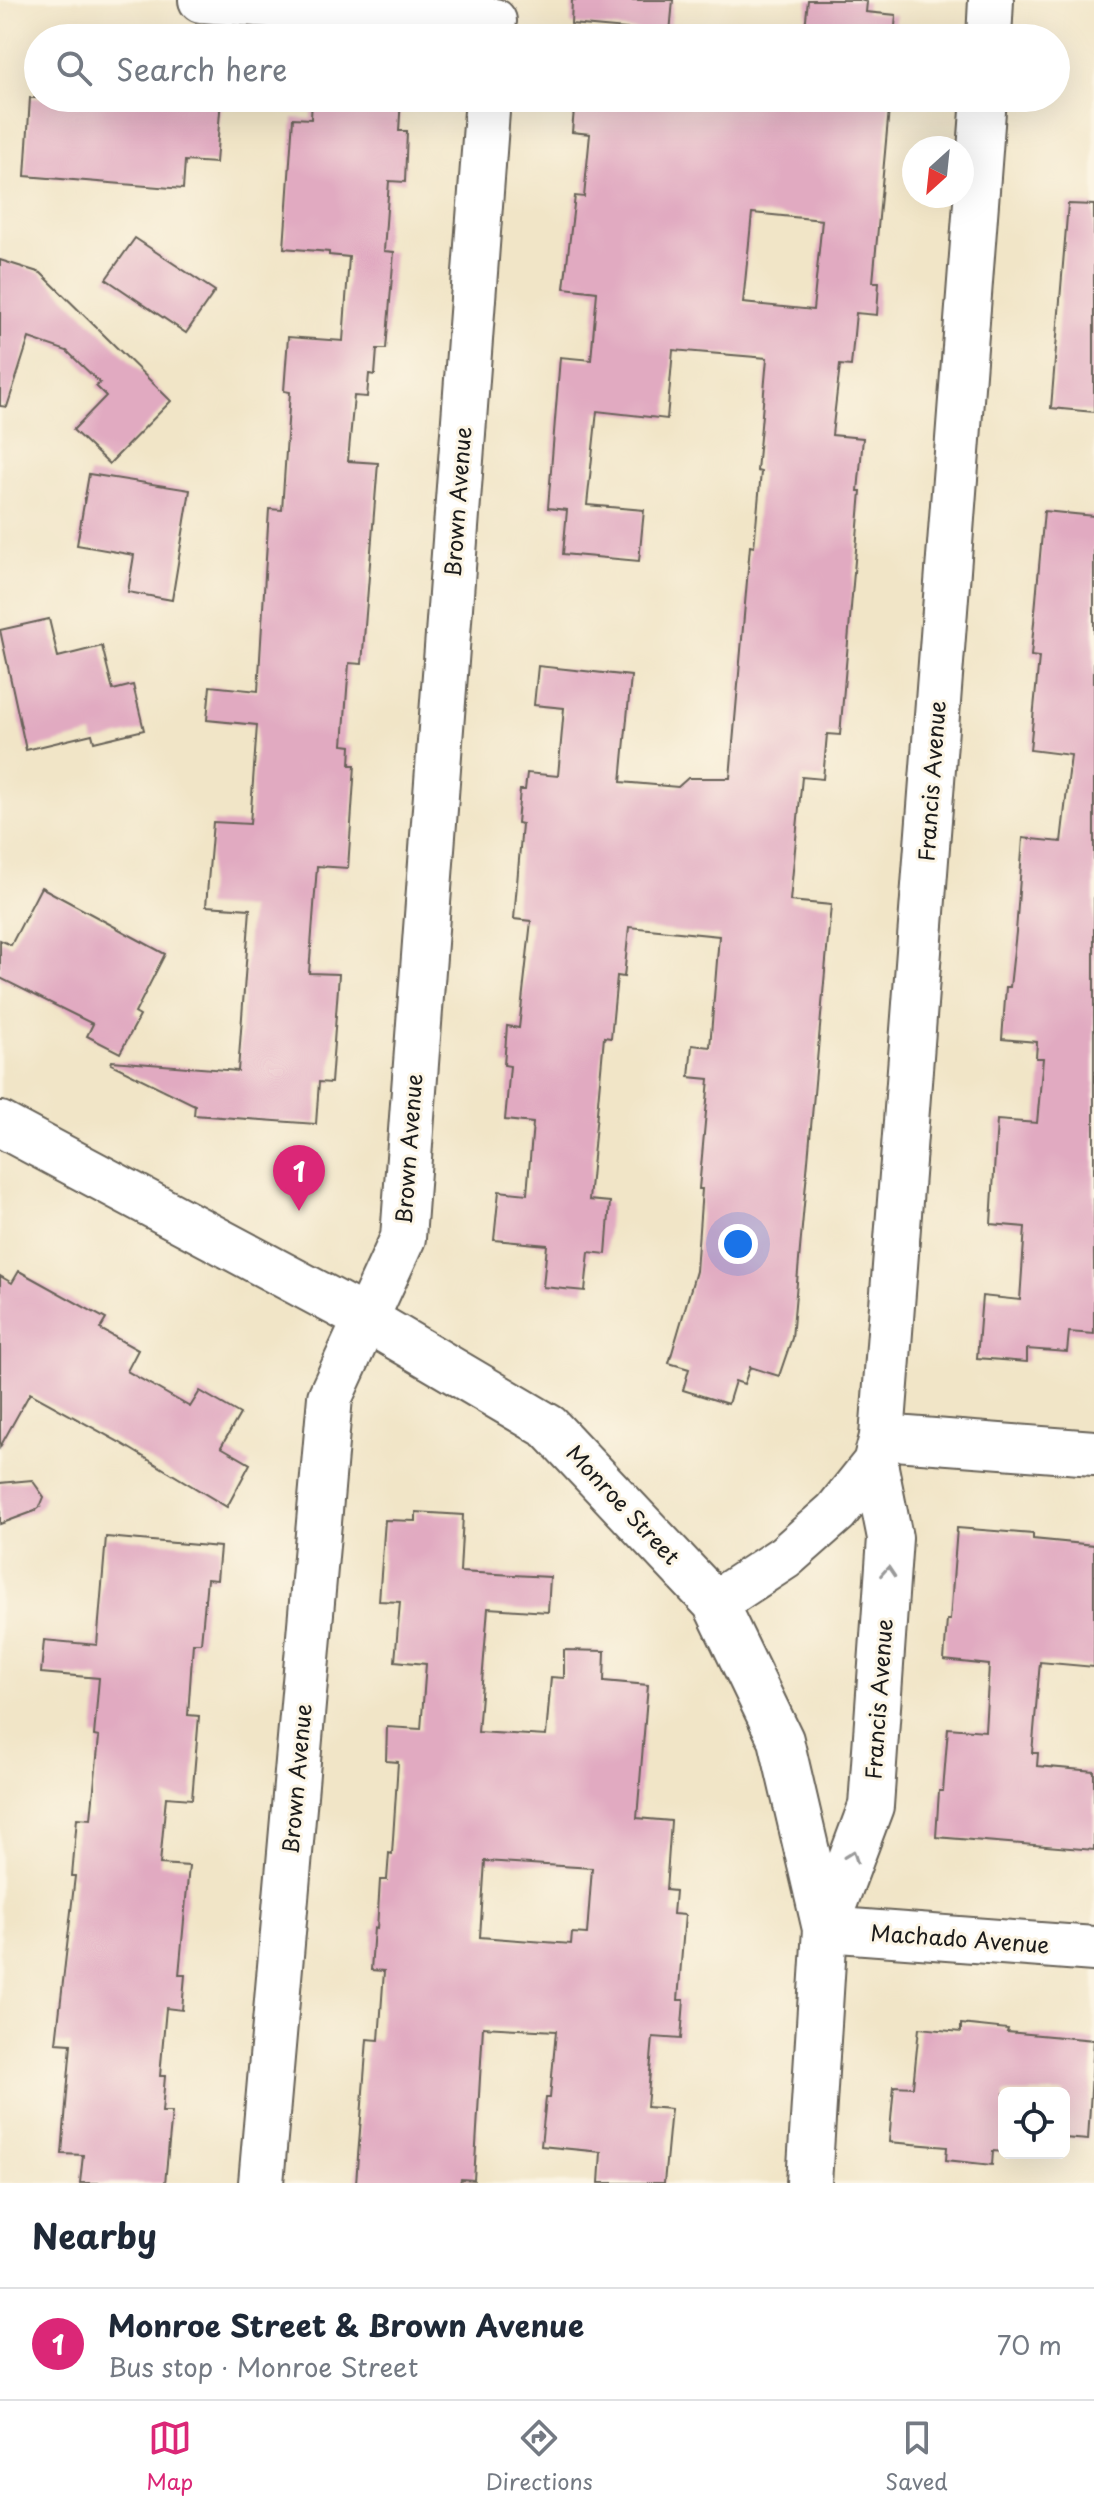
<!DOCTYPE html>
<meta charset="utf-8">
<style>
body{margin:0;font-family:"Playpen Sans",sans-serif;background:#f2f2f3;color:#1f2937}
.controls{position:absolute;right:24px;bottom:24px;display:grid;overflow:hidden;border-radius:12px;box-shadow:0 8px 32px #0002}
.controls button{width:72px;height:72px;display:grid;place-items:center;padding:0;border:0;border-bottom:2px solid #e0e1e3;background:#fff;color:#1f2937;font:40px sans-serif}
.compass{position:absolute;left:902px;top:136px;width:72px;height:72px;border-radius:50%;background:#fff;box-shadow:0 8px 32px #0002;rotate:207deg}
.you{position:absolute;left:738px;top:1244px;width:28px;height:28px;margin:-20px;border:6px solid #fff;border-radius:50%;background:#1a73e8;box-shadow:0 0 0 12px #1a73e833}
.badge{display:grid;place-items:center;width:52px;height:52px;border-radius:50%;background:#db2777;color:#fff;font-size:26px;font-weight:700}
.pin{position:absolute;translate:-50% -66px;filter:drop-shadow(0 2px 4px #0008)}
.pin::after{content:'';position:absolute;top:42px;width:28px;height:24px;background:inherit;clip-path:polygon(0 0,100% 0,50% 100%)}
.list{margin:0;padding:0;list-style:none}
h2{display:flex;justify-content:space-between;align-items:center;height:104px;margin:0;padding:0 32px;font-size:34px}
h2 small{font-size:26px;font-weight:400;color:#747a83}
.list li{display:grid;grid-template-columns:52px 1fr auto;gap:24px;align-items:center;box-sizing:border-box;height:112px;padding:0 32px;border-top:2px solid #e0e1e3}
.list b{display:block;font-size:30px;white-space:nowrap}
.list p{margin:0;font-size:26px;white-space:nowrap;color:#747a83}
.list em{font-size:26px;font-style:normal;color:#747a83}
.icon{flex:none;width:44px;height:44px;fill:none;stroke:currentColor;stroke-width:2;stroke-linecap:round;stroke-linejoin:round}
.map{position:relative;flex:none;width:1094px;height:2183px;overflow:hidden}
.search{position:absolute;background:#fff;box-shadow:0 8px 32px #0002;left:24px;right:24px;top:24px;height:88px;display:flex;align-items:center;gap:20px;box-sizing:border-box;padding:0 28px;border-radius:44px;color:#747a83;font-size:30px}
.sheet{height:216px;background:#fff}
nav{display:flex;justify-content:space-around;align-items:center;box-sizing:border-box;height:112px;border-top:2px solid #e0e1e3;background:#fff;font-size:22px;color:#747a83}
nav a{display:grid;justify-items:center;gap:4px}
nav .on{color:#db2777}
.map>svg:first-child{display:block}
.building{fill:#e1aac1;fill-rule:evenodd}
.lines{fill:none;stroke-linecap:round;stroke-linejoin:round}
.street-casing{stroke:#676258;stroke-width:48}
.secondary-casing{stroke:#676258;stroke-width:48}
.street{stroke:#fff;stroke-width:44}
.secondary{stroke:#fff;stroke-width:44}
.oneway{stroke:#999}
.labels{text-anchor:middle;stroke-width:6;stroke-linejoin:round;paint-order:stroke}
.street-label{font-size:22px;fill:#1c1c1c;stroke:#fcf5e5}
</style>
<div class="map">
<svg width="1094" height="2183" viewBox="0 0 1094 2183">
<rect width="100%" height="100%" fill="#fcf5e5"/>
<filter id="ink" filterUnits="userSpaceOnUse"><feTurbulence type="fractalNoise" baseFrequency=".0125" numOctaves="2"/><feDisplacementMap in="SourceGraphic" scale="16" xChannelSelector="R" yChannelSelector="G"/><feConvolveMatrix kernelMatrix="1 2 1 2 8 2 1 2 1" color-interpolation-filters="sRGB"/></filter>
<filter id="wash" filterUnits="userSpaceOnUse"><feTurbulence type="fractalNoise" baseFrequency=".006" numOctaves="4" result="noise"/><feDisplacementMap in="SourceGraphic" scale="32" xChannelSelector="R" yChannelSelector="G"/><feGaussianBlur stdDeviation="1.8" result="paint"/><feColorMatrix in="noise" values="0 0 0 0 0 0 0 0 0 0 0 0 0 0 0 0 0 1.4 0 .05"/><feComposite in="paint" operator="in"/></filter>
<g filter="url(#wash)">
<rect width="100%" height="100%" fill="#f1e5c7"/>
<g id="blocks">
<g class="building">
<polygon points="572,0 673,0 670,33 571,24"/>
<polygon points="808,0 860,0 867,2 866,12 896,15 894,38 804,38"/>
<polygon points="30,98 103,98 163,102 163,98 221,98 216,163 185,161 183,189 25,176"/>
<polygon points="312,98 401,98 399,131 407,131 405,182 389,181 384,251 394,252 386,349 377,349 375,375 369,374 367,397 354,396 348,461 378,463 362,664 349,663 343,745 351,746 350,765 355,765 348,868 317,866 309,973 339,974 331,1083 319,1082 316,1124 194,1115 195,1105 111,1064 112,1061 238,1071 250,909 206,906 213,822 250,824 257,725 207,720 210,686 258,691 269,509 282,510 290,392 284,391 288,337 343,341 349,257 329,255 329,252 284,248 293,118 311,119"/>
<path d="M575,98H721L796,106L799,98H890L873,282H879L877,315L856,313L851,366L840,365L832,435L863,438L858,491H861L840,735L827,734L823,779L802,777L790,901L831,905L792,1338L779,1376L750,1367L744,1384L735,1381L728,1404L683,1390L689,1369L669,1363L696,1271L702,1189H699L709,1079L689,1077L692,1045L710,1047L719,936L629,927L624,977L617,976L611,1038L604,1037L589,1200L610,1202L606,1254L589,1252L585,1291L543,1287L547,1245L494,1240L499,1191L527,1194L533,1123L505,1120L510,1066L504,1065L507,1026L519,1028L531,921L514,919L522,824L517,823L520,790H525L527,773L558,776L564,708L534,705L538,666L631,676L621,782L678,787L688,778H730L750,546L754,547L761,472L757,471L767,358L673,350L667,419L597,411L587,505L644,510L639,561L563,554L567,510L548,508L560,357L591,360L597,292L564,288L575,196L584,197L590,134L572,132ZM752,213L822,220L813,310L743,303Z"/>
<polygon points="1068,204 1094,205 1094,412 1051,408"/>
<polygon points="135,238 215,291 186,333 106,279"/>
<polygon points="0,260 41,273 171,401 109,464 73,430 106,396 96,386 100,383 67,351 29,338 7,407 0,406"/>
<polygon points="89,474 190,490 172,600 128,592 134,555 77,545"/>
<polygon points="1044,511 1094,516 1094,1334 1069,1332 1067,1352 1027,1349 1027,1362 977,1358 982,1296 1020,1300 1025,1227 991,1224 997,1120 1037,1123 1043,1058 1036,1058 1037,1042 1002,1039 1006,987 1010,987 1016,932 1023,838 1061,842 1071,755 1030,750 1039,657 1031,656"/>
<polygon points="49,619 58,657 102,646 113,690 133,685 144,730 94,742 92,734 26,750 0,630"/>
<polygon points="41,887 165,954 135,1013 140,1016 120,1053 87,1036 93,1024 0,978 0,940 11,945"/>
<polygon points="19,1271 106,1319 100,1329 138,1350 127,1371 190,1407 200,1391 240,1414 221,1447 250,1464 227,1507 119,1442 30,1393 0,1447 0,1276 12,1283"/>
<polygon points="32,1480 44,1497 40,1507 35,1511 0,1524 0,1483"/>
<path d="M416,1512L463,1515L460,1572L550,1577L548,1612L488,1608L478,1732L546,1736L551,1677L564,1678V1650L605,1651L604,1681L648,1685L637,1818L671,1821L666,1890L675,1891L673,1914L685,1915L678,2000H684L681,2039L653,2037L647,2107L671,2109L664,2183H599L601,2152L541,2146L546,2098H550L556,2031L483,2027L474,2180L461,2179L460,2183H356L367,2039L379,2040L384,1971L371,1970L374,1928L377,1929L380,1880H387L389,1853L392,1854L398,1762L386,1761L387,1727L421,1729L426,1664L395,1661L400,1602L379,1601L385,1520L416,1521ZM485,1861L592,1868L587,1934L572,1933L571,1944L480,1937Z"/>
<polygon points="957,1528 1033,1534 1033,1539 1094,1545 1094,1667 1040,1662 1032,1753 1038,1753 1037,1766 1094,1771 1094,1850 936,1837 939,1791 943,1791 948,1728 985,1731 989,1665 944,1660 947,1620 950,1620"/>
<polygon points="106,1537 220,1547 217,1580 207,1579 201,1643 193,1643 188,1715 199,1716 192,1799 166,1797 160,1864 189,1866 179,1975 185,1975 182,2010 166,2008 160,2076 165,2076 162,2112 172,2112 165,2183 80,2183 83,2155 62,2154 71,2044 56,2043 75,1876 72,1876 77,1818 91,1819 99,1737 94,1736 99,1678 41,1673 44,1640 97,1645"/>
<polygon points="961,2024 1008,2029 1007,2032 1094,2040 1088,2140 1064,2138 1064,2093 1004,2093 1004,2152 993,2151 992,2165 946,2160 947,2147 889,2142 894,2086 913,2087 919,2028 961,2032"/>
</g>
</g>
</g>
<g filter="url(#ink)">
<use href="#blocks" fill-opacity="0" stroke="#676258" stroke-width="2"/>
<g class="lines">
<defs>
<g id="street">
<polyline points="201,0 494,21"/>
<polyline points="989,38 991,0"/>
<polyline points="882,1437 1094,1453"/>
<polyline points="875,1463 890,1538 871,1806 825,1929 1094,1949"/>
<polyline points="715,1603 785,1557 836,1512 875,1463 882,1437 984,98"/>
<polyline points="261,2183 330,1397 403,1238 488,98"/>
</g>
<polyline id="secondary" points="0,1124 364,1318 549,1427 715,1603 781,1740 825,1929 809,2183"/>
</defs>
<use href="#street" class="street-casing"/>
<use href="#secondary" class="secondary-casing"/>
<use href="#street" class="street"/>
<use href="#secondary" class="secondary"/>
</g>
<defs><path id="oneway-chevron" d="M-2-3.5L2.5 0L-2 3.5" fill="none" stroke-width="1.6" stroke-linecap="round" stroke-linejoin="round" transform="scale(2)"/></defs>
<g class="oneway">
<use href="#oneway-chevron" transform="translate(888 1572) rotate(-86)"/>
<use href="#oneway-chevron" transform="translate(852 1856) rotate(-70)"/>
</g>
</g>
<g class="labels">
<g class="street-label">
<text transform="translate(458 502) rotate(-86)" y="8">Brown Avenue</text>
<text transform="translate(932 781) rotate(-86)" y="8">Francis Avenue</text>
<text transform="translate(409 1149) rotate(-86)" y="8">Brown Avenue</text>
<text transform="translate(623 1505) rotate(47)" y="8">Monroe Street</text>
<text transform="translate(879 1699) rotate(-86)" y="8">Francis Avenue</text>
<text transform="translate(297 1779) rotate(-85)" y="8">Brown Avenue</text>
<text transform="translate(960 1939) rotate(4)" y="8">Machado Avenue</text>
</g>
</g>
</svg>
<div class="controls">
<button><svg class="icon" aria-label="locate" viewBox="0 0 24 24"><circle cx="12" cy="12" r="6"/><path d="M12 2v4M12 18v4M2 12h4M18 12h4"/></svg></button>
</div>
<svg class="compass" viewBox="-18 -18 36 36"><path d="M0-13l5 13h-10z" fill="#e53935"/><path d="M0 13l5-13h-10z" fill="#747a83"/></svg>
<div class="you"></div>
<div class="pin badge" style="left:299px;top:1211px">1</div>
<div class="search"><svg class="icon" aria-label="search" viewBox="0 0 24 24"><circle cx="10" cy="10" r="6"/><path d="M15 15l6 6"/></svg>Search here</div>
</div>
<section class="sheet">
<h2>Nearby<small></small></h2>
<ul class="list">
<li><span class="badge">1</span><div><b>Monroe Street &amp; Brown Avenue</b><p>Bus stop · Monroe Street</p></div><em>70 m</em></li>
</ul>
</section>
<nav>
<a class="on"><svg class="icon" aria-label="map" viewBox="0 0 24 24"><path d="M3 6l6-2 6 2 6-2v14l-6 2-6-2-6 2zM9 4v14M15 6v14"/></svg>Map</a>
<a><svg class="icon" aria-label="directions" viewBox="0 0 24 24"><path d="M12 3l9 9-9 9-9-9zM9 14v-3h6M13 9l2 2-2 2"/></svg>Directions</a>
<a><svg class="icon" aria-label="saved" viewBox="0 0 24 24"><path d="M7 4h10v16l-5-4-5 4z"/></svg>Saved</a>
</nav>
